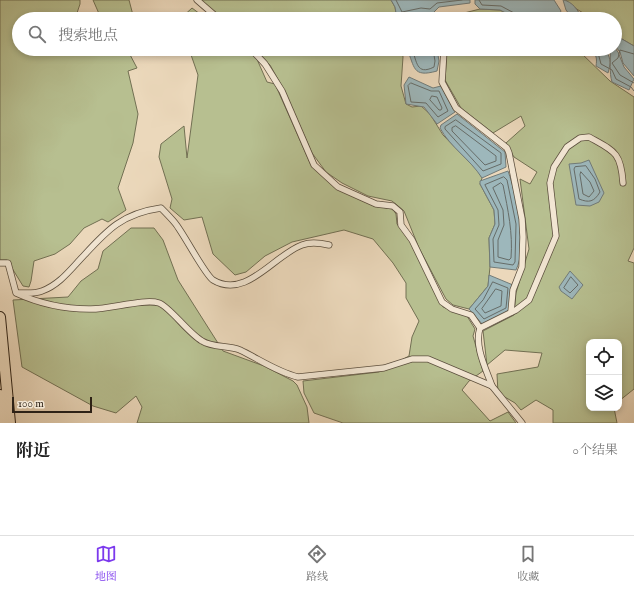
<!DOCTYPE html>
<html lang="zh">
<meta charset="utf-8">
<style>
body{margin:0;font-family:"IM FELL English","Noto Serif SC",serif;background:#f2f2f2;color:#222}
.controls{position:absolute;right:12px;bottom:12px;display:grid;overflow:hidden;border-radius:8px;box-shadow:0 2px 6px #0003}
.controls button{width:36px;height:36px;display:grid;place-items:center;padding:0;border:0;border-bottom:1px solid #e0e0e0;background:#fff;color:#222;font:20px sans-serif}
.scale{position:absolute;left:12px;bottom:10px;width:80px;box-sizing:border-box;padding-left:4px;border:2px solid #2e2216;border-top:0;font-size:11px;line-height:14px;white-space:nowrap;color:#2e2216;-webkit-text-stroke:3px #f2e6d3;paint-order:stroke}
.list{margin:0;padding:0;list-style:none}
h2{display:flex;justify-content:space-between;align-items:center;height:52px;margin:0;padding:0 16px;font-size:17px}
h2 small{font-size:13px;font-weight:400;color:#767676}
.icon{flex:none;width:22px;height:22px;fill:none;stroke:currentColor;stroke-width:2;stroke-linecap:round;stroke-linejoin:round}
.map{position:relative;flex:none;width:634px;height:423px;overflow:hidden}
.search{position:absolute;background:#fff;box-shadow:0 2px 6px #0003;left:12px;right:12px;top:12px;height:44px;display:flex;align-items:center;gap:10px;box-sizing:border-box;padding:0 14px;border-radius:22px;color:#767676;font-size:15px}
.sheet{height:112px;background:#fff}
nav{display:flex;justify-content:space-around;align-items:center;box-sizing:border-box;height:56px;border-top:1px solid #e0e0e0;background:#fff;font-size:11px;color:#767676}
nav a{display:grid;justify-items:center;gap:2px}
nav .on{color:#7c3aed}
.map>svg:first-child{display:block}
.green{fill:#b7bf90;stroke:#727053}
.water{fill:#9db7bb;stroke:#717b79}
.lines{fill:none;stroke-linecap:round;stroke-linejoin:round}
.shore{stroke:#666c68;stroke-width:1}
.minor-casing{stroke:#5d503f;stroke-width:7}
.motorway-casing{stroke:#2e2216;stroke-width:12}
.minor{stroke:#f2e6d3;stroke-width:5.5}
.motorway{stroke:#ebd8bb;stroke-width:10}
</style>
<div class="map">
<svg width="634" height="423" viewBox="0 0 634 423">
<rect width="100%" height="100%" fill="#ebd8bb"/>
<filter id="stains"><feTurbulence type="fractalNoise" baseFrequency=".005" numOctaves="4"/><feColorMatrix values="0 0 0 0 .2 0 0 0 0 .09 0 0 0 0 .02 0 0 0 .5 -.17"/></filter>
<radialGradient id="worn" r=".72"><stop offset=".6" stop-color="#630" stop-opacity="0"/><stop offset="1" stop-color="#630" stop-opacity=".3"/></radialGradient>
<g class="green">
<polygon points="0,0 80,0 80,4 75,19 19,19 19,49 127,49 137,68 128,71 138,114 133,143 118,188 126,210 108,222 102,219 84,228 70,244 55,254 34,261 31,281 29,287 23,286 7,260 0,260"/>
<polygon points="93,0 129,0 134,19 100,19 100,16"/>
<polygon points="200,0 391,0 395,7 397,19 222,19"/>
<polygon points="566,0 634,0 634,46 615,35 615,19 593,19 570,5"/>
<polygon points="192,8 204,17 215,19 180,19"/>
<polygon points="480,9 500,10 517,19 463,17 464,13"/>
<polygon points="189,49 247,49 256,57 267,82 275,84 311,165 337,189 374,206 393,209 396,214 397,224 410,240 443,307 467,316 475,329 473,336 483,371 469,381 462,390 490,421 508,412 516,423 343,423 314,413 304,393 303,381 379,372 409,356 412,337 419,321 406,298 406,283 393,263 373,239 344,230 292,242 265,256 246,272 235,275 213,254 202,217 184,220 170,208 172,199 159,157 161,144 184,126 187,158 198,75"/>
<polygon points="254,49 402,49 403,57 401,86 406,104 412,107 421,106 430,114 443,135 478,171 482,178 480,184 494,210 495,224 489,238 490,267 488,286 469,309 453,305 446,299 419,248 404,211 392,201 368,196 342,183 326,172 312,153 284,90 270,65"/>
<polygon points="455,49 572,49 580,52 610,81 634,97 634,248 628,261 634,263 634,389 619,401 619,342 589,342 589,408 614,408 617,423 553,423 553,410 536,400 521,410 515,403 498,393 497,374 538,367 542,353 505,350 487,365 483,331 514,315 516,293 529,249 520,179 530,184 537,172 514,157 506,143 525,126 521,116 493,133 461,108 445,80 447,52"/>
<polygon points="131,228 154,228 163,240 178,280 223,351 264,366 293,381 297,385 307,407 309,423 137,423 142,407 136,396 116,413 93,406 22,367 13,300 68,297 81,281 98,269 103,251"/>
</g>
<g class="water">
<path d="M391,0H470V3L439,7L433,13C419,12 409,14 397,19L395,7Z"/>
<polygon points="475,0 554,0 561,11 557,19 517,19 500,10 480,9 475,4"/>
<path d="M563,0C572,1 579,11 582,19H573L566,10Z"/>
<polygon points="422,15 438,18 438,19 409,19"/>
<polygon points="615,35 634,46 634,76 623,63 620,52 615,46"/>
<path d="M615,48L618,52L624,67L634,79L629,90L612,82C609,73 611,60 610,50Z"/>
<path d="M407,49H437L439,61L437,71C412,78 415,67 407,49Z"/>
<path d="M604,49C611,56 611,63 608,73L596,66C597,59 597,54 590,50Z"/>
<polygon points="409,77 433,88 441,86 455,112 437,124 424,107 406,104 404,85"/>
<path d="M457,114L505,152L506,167L482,178C470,159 450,147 440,128L441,125Z"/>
<polygon points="589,160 604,193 599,202 590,206 576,205 569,164 581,163"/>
<path d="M508,171C517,197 528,245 516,270L490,267L489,238L495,224L494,210L480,184V181Z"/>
<polygon points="570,271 583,285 572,299 561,291 559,287"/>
<polygon points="489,275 513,285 510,310 483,325 469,309 488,286"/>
</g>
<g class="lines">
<g class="shore">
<polyline points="396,0 402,12 421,8 430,9 437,3 462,0"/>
<polyline points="479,0 482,5 501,6 516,14 518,19"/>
<path d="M412,49C417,61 416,76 434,67L435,61L433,49"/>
<polyline points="597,49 601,64 612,70 616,79 631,87 634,91"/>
<polyline points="634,54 620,50 618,58 612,63 620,75 634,83"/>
<polygon points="411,83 431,91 439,91 448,111 438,117 426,103 411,102 408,86"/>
<polygon points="432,96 437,97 442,108 441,110 439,110 430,100"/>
<polygon points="456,120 501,153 501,164 483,171 445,129 445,127"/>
<polygon points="456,126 496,156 496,161 485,165 452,131 452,128"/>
<path d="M586,166L595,179L600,192C594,202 589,203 579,199L574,169L575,167Z"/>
<polygon points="581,172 590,182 594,191 589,197 583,194 580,175"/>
<polygon points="504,177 507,180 516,224 515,262 513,265 494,262 493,239 499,225 498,210 485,185"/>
<path d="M501,183L503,185C508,210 513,233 511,258L509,260L498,257V240L504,225L503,210L493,188Z"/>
<polygon points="571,277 578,285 570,293 564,288"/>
<polygon points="493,282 508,288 506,308 484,319 475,309 483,300"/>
<polygon points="496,289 502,291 501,306 485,313 482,309"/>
</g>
<defs>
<g id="minor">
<polyline points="197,0 219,19"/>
<polyline points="251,49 265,64 282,91 314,165 338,187 376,204 393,206 400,212 401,225 412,240 442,302 452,309 471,315 480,328"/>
<polyline points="444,49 442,82 456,108 502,144 507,148 509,153 522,219 523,237 522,267 513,290 511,312"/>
<path d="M0,263H8L16,293C38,303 64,309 89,309C108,310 144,298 159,303C170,307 188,333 202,341C213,348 228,345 240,350C259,359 277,372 298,377L384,368L412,359H428L492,386L522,423"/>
<path d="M18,293C26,293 35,294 42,291C56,286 66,275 76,264C104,234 118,214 161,208C166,213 171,218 175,223C184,234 205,275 213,280C246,300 274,255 302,245C310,242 320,243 329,245"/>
<path d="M492,386C486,369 474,346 480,328L516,310L529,300L556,236L550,183L554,167L567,147L580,138L589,137C614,151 621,152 623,183"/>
</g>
<g id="motorway">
<polyline points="0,317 10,423"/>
<polyline points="0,395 2,423"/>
</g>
</defs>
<use href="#minor" class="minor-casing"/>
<use href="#motorway" class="motorway-casing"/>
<use href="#minor" class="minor"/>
<use href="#motorway" class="motorway"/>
</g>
<rect width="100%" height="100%" filter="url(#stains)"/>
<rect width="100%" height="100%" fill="url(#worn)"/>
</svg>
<div class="controls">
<button><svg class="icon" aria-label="locate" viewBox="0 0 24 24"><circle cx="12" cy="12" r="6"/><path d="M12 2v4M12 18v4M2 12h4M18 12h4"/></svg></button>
<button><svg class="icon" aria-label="layers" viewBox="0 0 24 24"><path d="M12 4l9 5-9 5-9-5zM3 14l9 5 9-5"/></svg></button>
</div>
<div class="scale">100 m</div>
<div class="search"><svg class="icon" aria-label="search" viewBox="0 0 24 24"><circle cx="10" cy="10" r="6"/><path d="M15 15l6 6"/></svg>搜索地点</div>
</div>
<section class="sheet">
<h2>附近<small>0个结果</small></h2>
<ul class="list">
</ul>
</section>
<nav>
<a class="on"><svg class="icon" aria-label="map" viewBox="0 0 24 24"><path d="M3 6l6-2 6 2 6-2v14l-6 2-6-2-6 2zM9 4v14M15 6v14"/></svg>地图</a>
<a><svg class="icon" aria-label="directions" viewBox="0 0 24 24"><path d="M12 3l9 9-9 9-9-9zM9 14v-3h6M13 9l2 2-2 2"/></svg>路线</a>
<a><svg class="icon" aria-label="saved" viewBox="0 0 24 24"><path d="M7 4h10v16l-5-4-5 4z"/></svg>收藏</a>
</nav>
